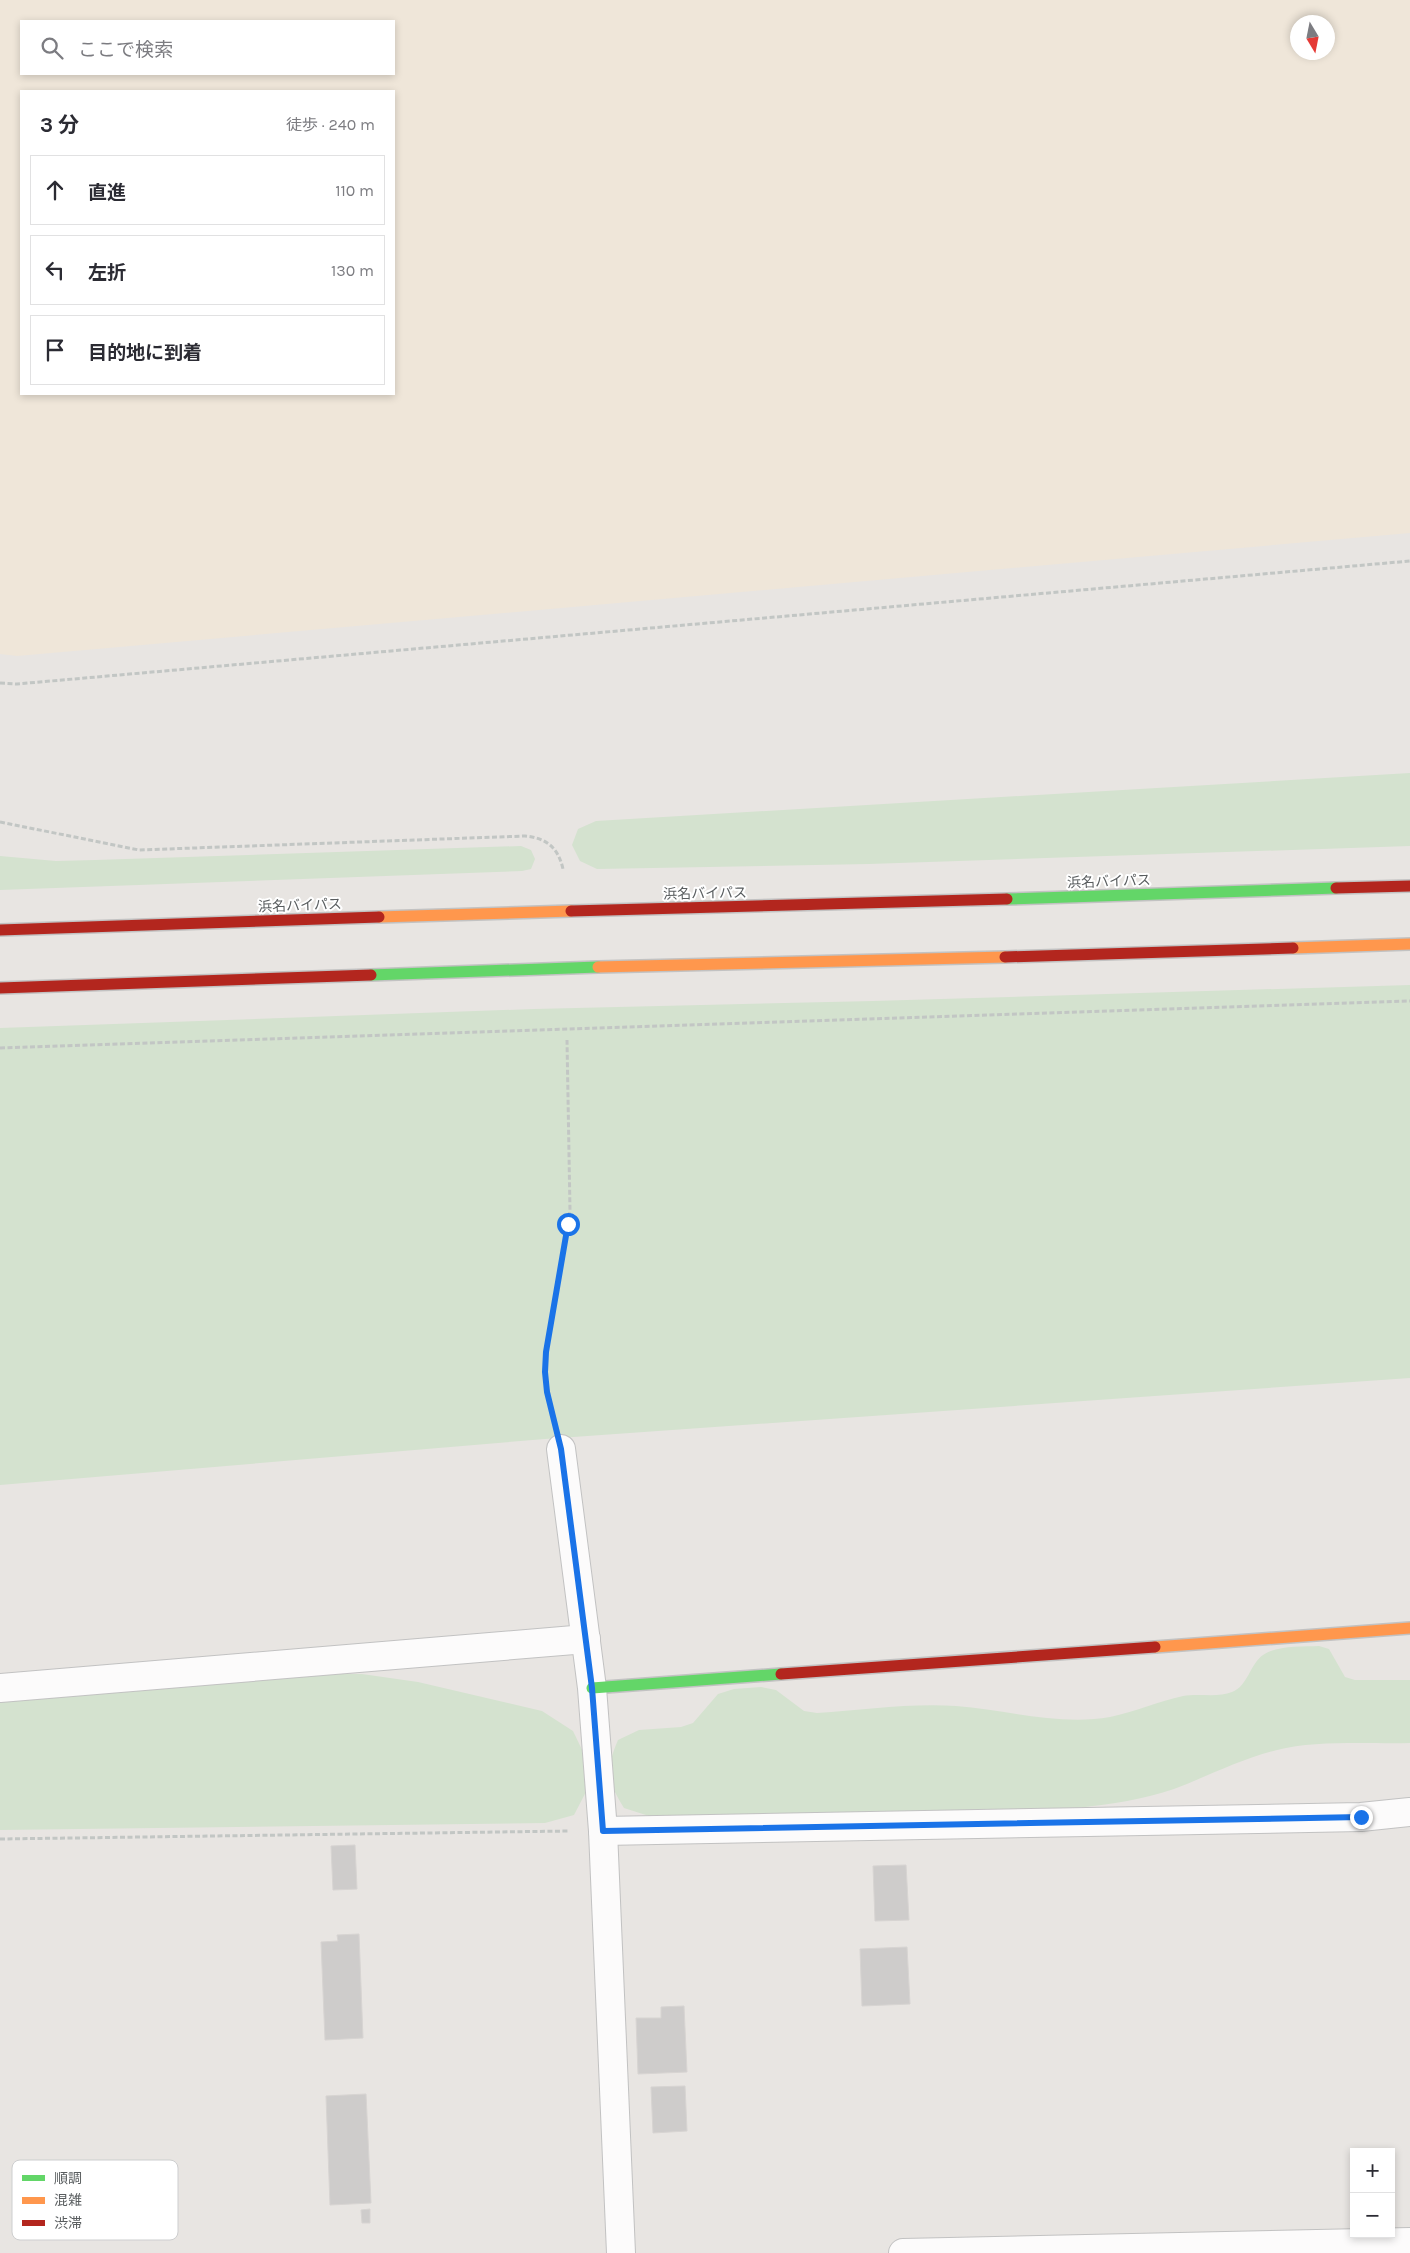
<!DOCTYPE html>
<html lang="ja">
<meta charset="utf-8">
<style>
body{margin:0;font-family:Karla,"Noto Sans JP",sans-serif;background:#f2f2f3;color:#2b2b33}
.controls{position:absolute;right:15px;bottom:15px;display:grid;overflow:hidden;border-radius:0px;box-shadow:0 2px 8px #0003}
.controls button{width:45px;height:45px;display:grid;place-items:center;padding:0;border:0;border-bottom:1px solid #e1e1e2;background:#fff;color:#2b2b33;font:25px sans-serif}
.compass{position:absolute;left:1290px;top:15px;width:45px;height:45px;border-radius:50%;background:#fff;box-shadow:0 2px 8px #0003;rotate:170deg}
.stop{position:absolute;width:15px;height:15px;margin:-11px;border:4px solid #1a73e8;border-radius:50%;background:#fff}
.stop.end{background:#1a73e8;border-color:#fff;box-shadow:0 1px 5px #0008}
.list{margin:0;padding:0;list-style:none}
h2{display:flex;justify-content:space-between;align-items:center;height:65px;margin:0;padding:0 20px;font-size:21px}
h2 small{font-size:16px;font-weight:400;color:#7c7c81}
.list li{display:grid;grid-template-columns:32px 1fr auto;gap:15px;align-items:center;box-sizing:border-box;height:70px;margin:0 10px 10px;padding:0 10px;border:1px solid #e1e1e2;border-radius:0px}
.list b{display:block;font-size:19px;white-space:nowrap}
.list em{font-size:16px;font-style:normal;color:#7c7c81}
.icon{flex:none;width:28px;height:28px;fill:none;stroke:currentColor;stroke-width:2;stroke-linecap:round;stroke-linejoin:round}
.map{position:relative;flex:none;width:1410px;height:2253px;overflow:hidden}
.search{position:absolute;background:#fff;box-shadow:0 2px 8px #0003;left:20px;top:20px;width:375px;height:55px;display:flex;align-items:center;gap:12px;box-sizing:border-box;padding:0 18px;border-radius:0px;color:#7c7c81;font-size:19px}
.panel{position:absolute;background:#fff;box-shadow:0 2px 8px #0003;left:20px;top:90px;width:375px;height:305px;border-radius:0px}
.map>svg:first-child{display:block}
.green{fill:#d4e2cf}
.sand{fill:#efe6d9;fill-rule:evenodd}
.building{fill:#cecccb;stroke:#d7d4d2}
.lines{fill:none;stroke-linecap:round;stroke-linejoin:round}
.street-casing{stroke:#c2c2c2;stroke-width:30}
.fast-casing{stroke:#c2c2c2;stroke-width:14}
.slow-casing{stroke:#c2c2c2;stroke-width:14}
.jam-casing{stroke:#c2c2c2;stroke-width:14}
.path{stroke:#c2c6c4;stroke-width:3;stroke-dasharray:5 2.5;stroke-linecap:butt}
.street{stroke:#fcfbfb;stroke-width:28}
.fast{stroke:#63d668;stroke-width:11}
.slow{stroke:#ff974d;stroke-width:11}
.jam{stroke:#b3261e;stroke-width:11}
.route{stroke:#1a73e8;stroke-width:6}
.labels{text-anchor:middle;stroke-width:4;stroke-linejoin:round;paint-order:stroke}
.street-label{font-size:14px;fill:#595d5f;stroke:#fff}
.key{fill:#fff;stroke:#cdcecf;stroke-width:1}
.key-label{font-size:14px;fill:#595d5f}
</style>
<div class="map">
<svg width="1410" height="2253" viewBox="0 0 1410 2253">
<rect width="100%" height="100%" fill="#e8e5e2"/>
<g class="green">
<polygon points="1410,773 1410,846 869,864 597,869 580,861 572,845 578,829 596,821"/>
<polygon points="521,846 531,850 535,859 531,869 522,871 0,890 0,856 56,861 95,860"/>
<polygon points="1410,985 1410,1378 545,1439 0,1485 0,1028 534,1009 873,1001"/>
<path d="M1319,1646L1329,1649L1345,1677L1355,1680H1410V1743C1369,1744 1316,1740 1277,1750C1241,1759 1208,1776 1174,1789C1142,1800 1110,1804 1077,1808L649,1816L624,1808C607,1780 605,1771 618,1740L639,1730L681,1727L693,1723L718,1694L734,1689L761,1687L776,1690L804,1711L817,1713C863,1710 910,1703 956,1706C1007,1710 1060,1726 1110,1717C1135,1712 1159,1701 1183,1696C1198,1693 1218,1698 1232,1692C1248,1686 1250,1664 1263,1655C1277,1645 1302,1647 1319,1646Z"/>
<polygon points="306,1674 362,1674 418,1682 542,1711 573,1731 586,1758 588,1788 574,1815 545,1823 0,1830 0,1700"/>
</g>
<path class="sand" d="M0,0H1410V533L17,656L0,654ZM21,21H394V74H21ZM1298,22H1328V52H1298ZM21,91H394V394H21Z"/>
<g class="building">
<polygon points="355,1845 357,1889 333,1890 331,1846"/>
<polygon points="906,1865 909,1920 875,1921 873,1866"/>
<polygon points="359,1934 363,2038 325,2040 321,1942 338,1941 337,1935"/>
<polygon points="907,1947 910,2004 862,2006 860,1949"/>
<polygon points="684,2006 687,2072 638,2074 636,2018 661,2018 661,2007"/>
<polygon points="685,2086 687,2131 653,2133 651,2087"/>
<polygon points="366,2094 371,2203 330,2205 326,2096"/>
<polygon points="370,2209 370,2223 362,2223 361,2210"/>
</g>
<g class="lines">
<defs>
<g id="street">
<polyline points="561,1449 592,1688 603,1831 621,2253"/>
<polyline points="0,1688 586,1639"/>
<polyline points="603,1831 1361,1817 1410,1812"/>
<polyline points="903,2253 1410,2242"/>
</g>
<g id="fast">
<polyline points="1007,899 1336,888"/>
<polyline points="371,975 598,967"/>
<polyline points="592,1688 781,1674"/>
</g>
<g id="slow">
<polyline points="379,917 571,911"/>
<polyline points="1293,948 1410,944"/>
<polyline points="598,967 1005,957"/>
<polyline points="1155,1647 1410,1628"/>
</g>
<g id="jam">
<polyline points="1336,888 1410,886"/>
<polyline points="571,911 1007,899"/>
<polyline points="0,930 379,917"/>
<polyline points="1005,957 1293,948"/>
<polyline points="0,988 371,975"/>
<polyline points="781,1674 1155,1647"/>
</g>
</defs>
<use href="#street" class="street-casing"/>
<use href="#fast" class="fast-casing"/>
<use href="#slow" class="slow-casing"/>
<use href="#jam" class="jam-casing"/>
<g class="path">
<polyline points="0,683 17,684 1410,561"/>
<path d="M0,822L139,850L525,836C546,838 558,847 563,869"/>
<polyline points="0,1048 1410,1001"/>
<polyline points="553,1417 545,1372 546,1352 570,1210 567,1040"/>
<polyline points="0,1839 569,1831"/>
</g>
<use href="#street" class="street"/>
<use href="#fast" class="fast"/>
<use href="#slow" class="slow"/>
<use href="#jam" class="jam"/>
</g>
<g class="lines">
<polyline class="route" points="568,1224 546,1352 545,1372 547,1392 561,1449 592,1688 603,1831 1361,1817"/>
</g>
<g class="labels">
<g class="street-label">
<text transform="translate(1109 881) rotate(-2)" y="5">浜名バイパス</text>
<text transform="translate(705 893) rotate(-1)" y="5">浜名バイパス</text>
<text transform="translate(300 905) rotate(-2)" y="5">浜名バイパス</text>
</g>
</g>
<rect x="12" y="2160" width="166" height="80" rx="8" class="key"/>
<rect x="22" y="2175" width="23" height="6" fill="#63d668"/>
<rect x="22" y="2197" width="23" height="7" fill="#ff974d"/>
<rect x="22" y="2220" width="23" height="6" fill="#b3261e"/>
<g class="key-label">
<text x="54" y="2183">順調</text>
<text x="54" y="2205">混雑</text>
<text x="54" y="2228">渋滞</text>
</g>
</svg>
<div class="controls">
<button>+</button>
<button>−</button>
</div>
<svg class="compass" viewBox="-18 -18 36 36"><path d="M0-13l5 13h-10z" fill="#e53935"/><path d="M0 13l5-13h-10z" fill="#7c7c81"/></svg>
<div class="stop" style="left:568px;top:1224px"></div>
<div class="stop end" style="left:1361px;top:1817px"></div>
<div class="search"><svg class="icon" aria-label="search" viewBox="0 0 24 24"><circle cx="10" cy="10" r="6"/><path d="M15 15l6 6"/></svg>ここで検索</div>
<section class="panel">
<h2>3 分<small>徒歩 · 240 m</small></h2>
<ul class="list">
<li><svg class="icon" aria-label="ahead" viewBox="0 0 24 24"><path d="M12 20V5M6 11l6-6 6 6"/></svg><div><b>直進</b></div><em>110 m</em></li>
<li><svg class="icon" aria-label="left" viewBox="0 0 24 24"><path d="M17 20v-9H6M10 6l-5 5 5 5"/></svg><div><b>左折</b></div><em>130 m</em></li>
<li><svg class="icon" aria-label="arrive" viewBox="0 0 24 24"><path d="M6 21V4h12l-3 4 3 4H6"/></svg><div><b>目的地に到着</b></div></li>
</ul>
</section>
</div>
